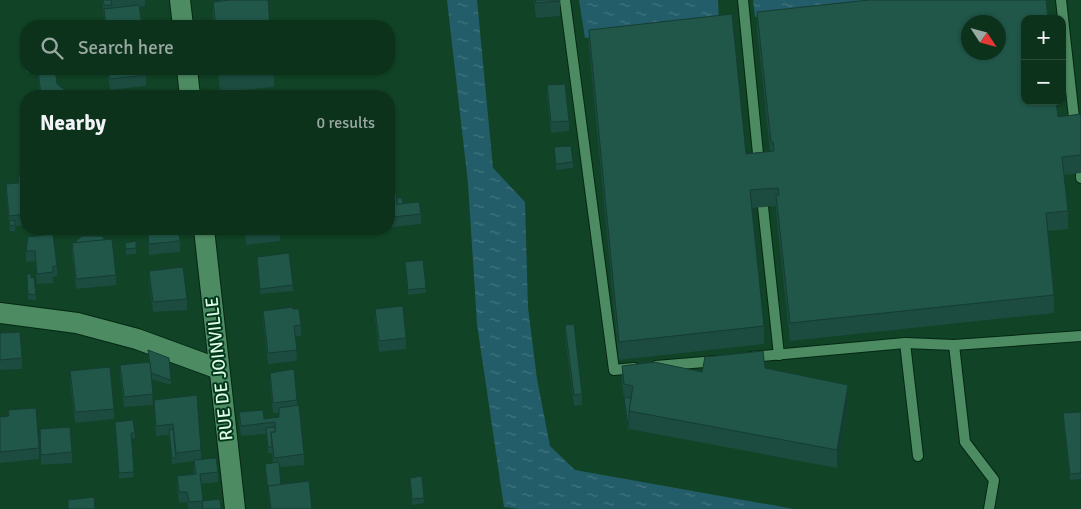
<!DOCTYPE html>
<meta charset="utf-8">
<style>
body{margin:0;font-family:Signika,sans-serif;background:#1b3e29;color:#f1f3f6}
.controls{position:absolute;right:15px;top:15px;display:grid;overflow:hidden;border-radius:10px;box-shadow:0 1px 4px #0004}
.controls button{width:45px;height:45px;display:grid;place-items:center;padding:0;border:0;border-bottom:1px solid #2d4d3b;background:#0d321c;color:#f1f3f6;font:25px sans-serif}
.compass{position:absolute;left:961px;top:15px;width:45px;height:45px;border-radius:50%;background:#0d321c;box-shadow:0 1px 4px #0004;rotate:126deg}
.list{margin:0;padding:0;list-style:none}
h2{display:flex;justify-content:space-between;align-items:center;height:65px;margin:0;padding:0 20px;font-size:21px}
h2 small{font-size:16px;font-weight:400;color:#9aaaa3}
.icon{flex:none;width:28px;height:28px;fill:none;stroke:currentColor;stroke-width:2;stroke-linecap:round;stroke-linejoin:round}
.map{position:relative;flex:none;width:1081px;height:509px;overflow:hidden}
.search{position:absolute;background:#0d321c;box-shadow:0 1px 4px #0004;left:20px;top:20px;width:375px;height:55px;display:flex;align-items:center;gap:12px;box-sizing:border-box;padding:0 18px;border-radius:20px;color:#9aaaa3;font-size:19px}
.panel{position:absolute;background:#0d321c;box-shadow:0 1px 4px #0004;left:20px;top:90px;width:375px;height:145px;border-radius:20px}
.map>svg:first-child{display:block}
.water{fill:url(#water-ripples)}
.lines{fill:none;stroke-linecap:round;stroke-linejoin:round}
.service-casing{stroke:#042713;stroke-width:12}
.minor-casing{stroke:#042713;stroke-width:22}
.service{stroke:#4d8c63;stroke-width:10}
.minor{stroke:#4d8c63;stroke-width:20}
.wall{fill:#1c4b3f}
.shaded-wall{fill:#163d33}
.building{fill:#205749;stroke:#163d33;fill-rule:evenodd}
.labels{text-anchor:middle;stroke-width:4;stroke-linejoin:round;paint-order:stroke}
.street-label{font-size:18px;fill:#ddfde6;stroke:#03381c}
</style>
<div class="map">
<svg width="1081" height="509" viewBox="0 0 1081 509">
<defs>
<pattern id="water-ripples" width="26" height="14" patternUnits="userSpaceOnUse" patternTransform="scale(1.25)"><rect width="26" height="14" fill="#235d69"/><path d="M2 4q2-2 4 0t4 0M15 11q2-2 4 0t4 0" fill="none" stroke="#42757e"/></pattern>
</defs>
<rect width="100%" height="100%" fill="#114326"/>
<g class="water">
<polygon points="447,0 477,0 493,168 525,202 528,308 537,379 550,446 575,470 794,509 520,509 504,507 477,324 468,183"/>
<polygon points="579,0 718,0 719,25 585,38"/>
<polygon points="753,0 937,0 755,17"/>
</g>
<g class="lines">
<defs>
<g id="service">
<polyline points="565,0 614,370 634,368"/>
<polyline points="743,0 759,164"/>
<polyline points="1061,0 1075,127"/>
<polyline points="1081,173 1081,178"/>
<polyline points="763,207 779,355"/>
<polyline points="905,343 918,456"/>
<polyline points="954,345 965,442 994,480 989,509"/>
<polyline points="751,357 905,343 954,345 1081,336"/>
<polyline points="656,366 716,361"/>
</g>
<g id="minor">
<polyline points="180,0 183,26"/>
<polyline points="187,69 190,96"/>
<polyline points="204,229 235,509"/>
<polyline points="0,313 77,323 137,339 219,369"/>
</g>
</defs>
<use href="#service" class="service-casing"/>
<use href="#minor" class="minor-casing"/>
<use href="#service" class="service"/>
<use href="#minor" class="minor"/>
</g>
<g class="wall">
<polygon points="102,0 145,0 145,6 139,7 142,26 105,26"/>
<polygon points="220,0 268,0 270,26 213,26 213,2 220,1"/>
<polygon points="534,0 560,0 560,16 536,18"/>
<polygon points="757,12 1058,117 1081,114 1081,173 1064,175 1068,211 1068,229 1048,231 1054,295 1054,313 790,341 776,213 776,206 752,208 764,326 764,344 619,360 589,48 589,30 746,154 770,151 757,30"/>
<polygon points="23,47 26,47 26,69 55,69 57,84 73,96 40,96 37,71 37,72 26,73 23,53"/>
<polygon points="107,69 146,69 146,86 110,90"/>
<polygon points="218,69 274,69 274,87 220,92"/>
<polygon points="547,85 569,121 569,131 551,133 547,96"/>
<polygon points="554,147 573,162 573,168 556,170"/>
<polygon points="18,176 26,177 26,225 15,226 15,231 10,231 6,195 6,184 18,183"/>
<polygon points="389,194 397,198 403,204 421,214 421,224 392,227 392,223 389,223"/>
<polygon points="149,229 178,229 180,241 180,252 149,255 148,241 148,231 149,230"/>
<polygon points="245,229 280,229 280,241 246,245"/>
<polygon points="28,237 57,266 57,276 53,277 53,283 37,284 35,261 26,262 26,251"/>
<polygon points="104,240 116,275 116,285 76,289 72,254 72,243"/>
<polygon points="125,243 136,248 136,254 126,255"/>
<polygon points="257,257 293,285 293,291 260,294"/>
<polygon points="405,262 426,288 426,293 408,295"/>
<polygon points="149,271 187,299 187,310 153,312 149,281"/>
<polygon points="27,274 31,278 36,295 36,301 28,299"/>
<polygon points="375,309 406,338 406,349 379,352 375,319"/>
<polygon points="263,311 301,325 301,336 295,336 297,361 268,364 263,321"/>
<polygon points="565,325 582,394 582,405 574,406 565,336"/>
<polygon points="0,333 22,358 22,369 0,370"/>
<polygon points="148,350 171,380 171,385 151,379 153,405 124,407 120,376 120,365 149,362"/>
<polygon points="622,366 702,372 765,368 848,403 837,468 629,429 629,426 628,432 622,383"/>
<polygon points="70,371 114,409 114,419 75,423 70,382"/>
<polygon points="270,373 297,400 297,406 304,454 304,465 279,467 281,485 312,509 270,509 265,464 273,463 272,453 268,453 266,434 241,436 239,423 239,412 264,419 279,417 279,413 273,413 270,383"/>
<polygon points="154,400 201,450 201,459 218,472 218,482 201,484 203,501 221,509 188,509 187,502 179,503 177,487 177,476 194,474 194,461 172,464 169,435 156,436 154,411"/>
<polygon points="8,410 39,448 39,459 0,463 0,417 8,416"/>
<polygon points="1081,412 1081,479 1070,480 1063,419 1063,413"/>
<polygon points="115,422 135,433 135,438 132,439 134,477 119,479"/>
<polygon points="40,429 72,452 72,463 41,465"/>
<polygon points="410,478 424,498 424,503 412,505"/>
</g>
<polygon class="shaded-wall" points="848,385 848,403 837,468 837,450"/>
<g class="building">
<polygon points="103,0 111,0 112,5 104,5"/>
<polygon points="230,0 268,0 270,26 216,26 213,2"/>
<polygon points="535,0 560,0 560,1 536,3"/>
<path d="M869,0H1046L1048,19H1025V101H1056L1058,117L1081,114V155L1062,157L1068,211L1046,213L1054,295L790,323L776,195H779L778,188L750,190L764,326L619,342L589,30L732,14L746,154L774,151L773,142H771L757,12ZM968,22H998V52H968Z"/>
<polygon points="139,5 142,26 106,26 104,9"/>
<polygon points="23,47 26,47 26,68"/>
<polygon points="38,69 55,69 57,84 65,90 72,90 73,96 41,96"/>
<polygon points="108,69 146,69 146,75 110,79"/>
<polygon points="220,69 236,69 220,70"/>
<polygon points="565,84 569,121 551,122 547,85"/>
<polygon points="150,93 150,96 122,96"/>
<polygon points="571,146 573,162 556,164 554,147"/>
<polygon points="18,176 26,177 26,214 9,216 6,184 19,183"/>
<polygon points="396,193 397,204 419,202 421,214 392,217 392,213 389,213 389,194"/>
<polygon points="397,198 402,198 403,204 397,204"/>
<polygon points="15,220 15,225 10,226 9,221"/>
<polygon points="150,229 178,229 180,241 149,244 148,231 150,230"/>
<polygon points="246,229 280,229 280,230 246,234"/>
<polygon points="53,234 57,266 53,266 53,272 37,274 35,251 26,251 28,237"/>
<polygon points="82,236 101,236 104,238 104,240 76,243 76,241"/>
<polygon points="112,239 116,275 76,279 72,243"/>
<polygon points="136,241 136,248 126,249 125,243"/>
<polygon points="289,253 293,285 260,289 257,257"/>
<polygon points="423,260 426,288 408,290 405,262"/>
<polygon points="183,267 187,299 153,302 149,271"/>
<polygon points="27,274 31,274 31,278 34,277 36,295 28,294"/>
<polygon points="403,306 406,338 379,341 375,309"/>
<polygon points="292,307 293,309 299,309 301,325 294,326 297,350 268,353 263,311"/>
<polygon points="574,324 582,394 574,395 565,325"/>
<polygon points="20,332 22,358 0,360 0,333"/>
<polygon points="148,350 169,358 171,380 151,373"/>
<polygon points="763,351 765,368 848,385 837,450 629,411 633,386 624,384 622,366 654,362 702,372 705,357"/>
<polygon points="150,362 153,394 124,397 120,365"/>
<polygon points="110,367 114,409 75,412 70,371"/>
<polygon points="294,369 297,400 273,403 270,373"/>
<polygon points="197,395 201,450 176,453 173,424 156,426 154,400"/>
<polygon points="624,397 631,398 629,411 629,421 628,426"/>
<polygon points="299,405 304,454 274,458 271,432 275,432 275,422 241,426 239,412 263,410 264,419 279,417 279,408"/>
<polygon points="36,408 39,448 0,452 0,417 9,416 8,410"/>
<polygon points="1081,412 1081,473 1070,474 1063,413"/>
<polygon points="133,420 135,433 131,433 134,472 119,473 115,422"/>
<polygon points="70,427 72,452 41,455 40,429"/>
<polygon points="275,427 275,432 271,432 272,447 268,447 266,428"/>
<polygon points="173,429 176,458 172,458 169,430"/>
<polygon points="216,458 218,472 200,474 203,501 220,499 221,509 203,509 202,501 189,502 187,492 179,492 177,476 196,474 194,460"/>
<polygon points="279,462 281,485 268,486 268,491 265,464"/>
<polygon points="422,476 424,498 412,499 410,478"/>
<polygon points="309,481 312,509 271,509 268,486"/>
<polygon points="94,497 95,509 68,509 68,500"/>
</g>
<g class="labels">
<g class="street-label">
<text transform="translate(219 369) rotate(-96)" y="6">RUE DE JOINVILLE</text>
</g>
</g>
</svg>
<div class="controls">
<button>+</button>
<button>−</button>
</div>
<svg class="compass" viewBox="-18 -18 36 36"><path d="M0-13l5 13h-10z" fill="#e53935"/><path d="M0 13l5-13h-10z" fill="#9aaaa3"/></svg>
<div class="search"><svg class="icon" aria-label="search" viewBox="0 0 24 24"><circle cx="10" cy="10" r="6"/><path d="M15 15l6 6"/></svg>Search here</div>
<section class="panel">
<h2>Nearby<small>0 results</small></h2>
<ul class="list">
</ul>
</section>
</div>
